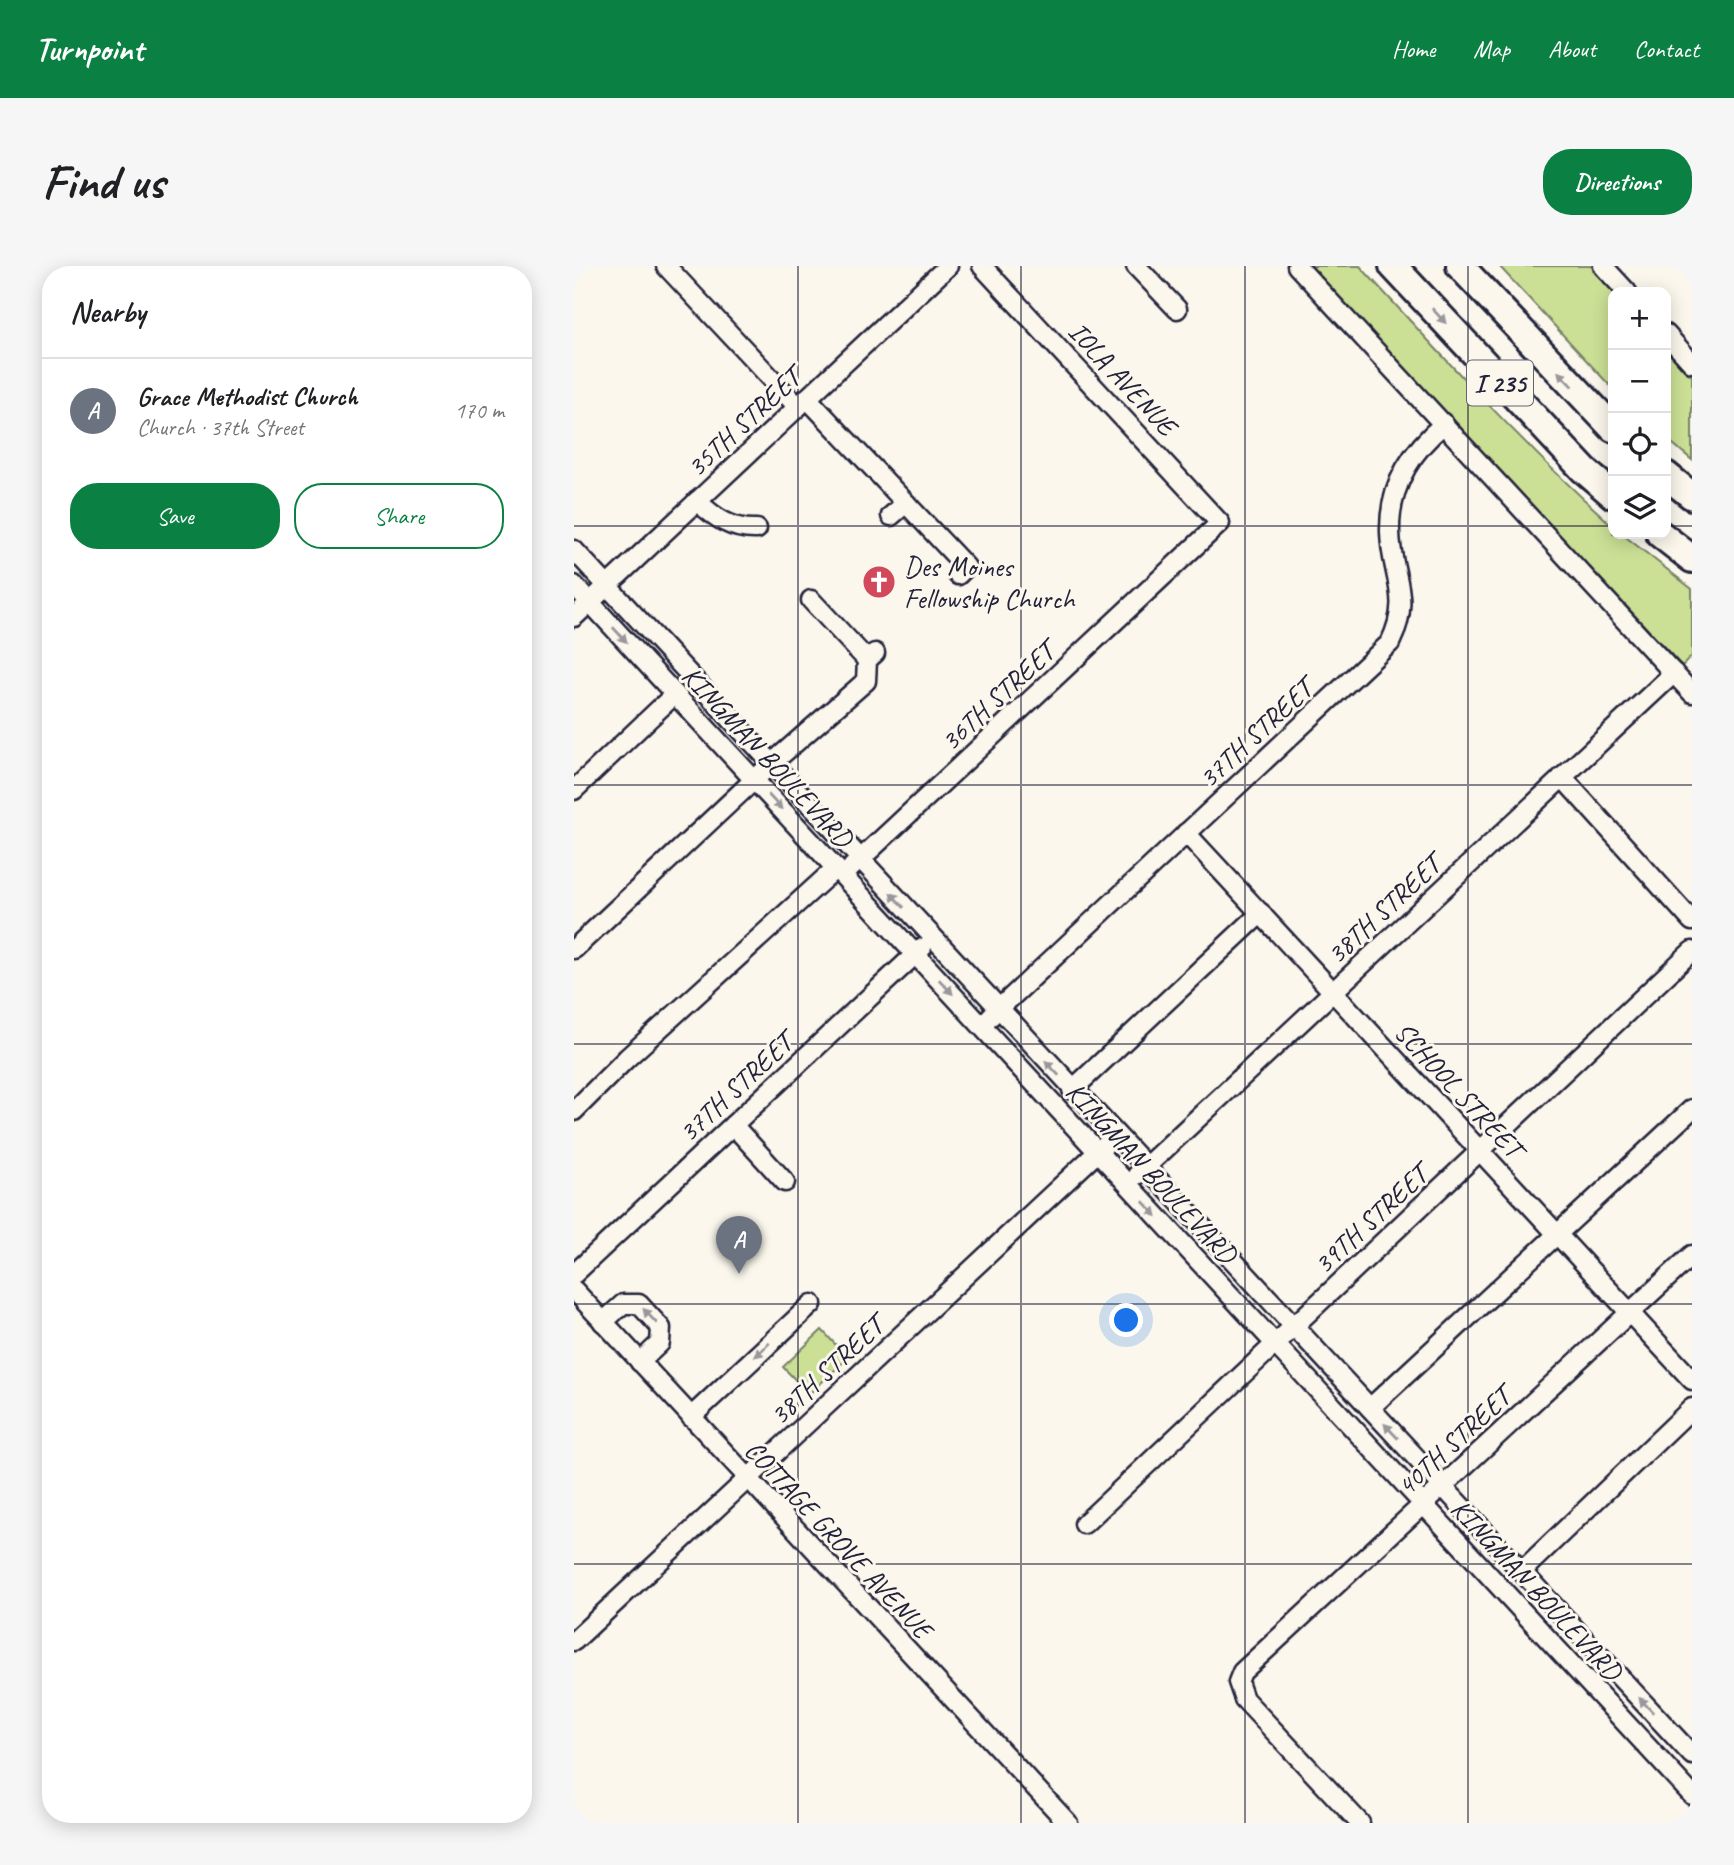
<!DOCTYPE html>
<meta charset="utf-8">
<style>
body{margin:0;font-family:Caveat,sans-serif;background:#f6f6f6;color:#202124}
.controls{position:absolute;right:21px;top:21px;display:grid;overflow:hidden;border-radius:14px;box-shadow:0 4px 18px #0003}
.controls button{width:63px;height:63px;display:grid;place-items:center;padding:0;border:0;border-bottom:2px solid #e0e0e0;background:#fff;color:#202124;font:35px sans-serif}
.you{position:absolute;left:553px;top:1055px;width:24px;height:24px;margin:-18px;border:5px solid #fff;border-radius:50%;background:#1a73e8;box-shadow:0 0 0 10px #1a73e833}
.badge{display:grid;place-items:center;width:46px;height:46px;border-radius:50%;background:#0b8043;color:#fff;font-size:23px;font-weight:700}
.pin{position:absolute;translate:-50% -58px;filter:drop-shadow(0 2px 4px #0008)}
.pin::after{content:'';position:absolute;top:37px;width:24px;height:21px;background:inherit;clip-path:polygon(0 0,100% 0,50% 100%)}
.list{margin:0;padding:0;list-style:none}
h2{display:flex;justify-content:space-between;align-items:center;height:91px;margin:0;padding:0 28px;font-size:30px}
h2 small{font-size:23px;font-weight:400;color:#757577}
.list li{display:grid;grid-template-columns:46px 1fr auto;gap:21px;align-items:center;box-sizing:border-box;height:105px;padding:0 28px;border-top:2px solid #e0e0e0}
.list b{display:block;font-size:26px;white-space:nowrap}
.list p{margin:0;font-size:23px;white-space:nowrap;color:#757577}
.list em{font-size:23px;font-style:normal;color:#757577}
.actions{display:flex;gap:14px;padding:21px 28px}
.actions a{flex:1;padding:16px 0;border:2px solid #0b8043;border-radius:28px;text-align:center;font-size:24px;color:#0b8043}
.actions .main{background:#0b8043;color:#fff}
.icon{flex:none;width:38px;height:38px;fill:none;stroke:currentColor;stroke-width:2;stroke-linecap:round;stroke-linejoin:round}
.map{position:relative;flex:none;width:1118px;height:1557px;overflow:hidden;border-radius:28px}
header{display:flex;align-items:center;gap:42px;box-sizing:border-box;height:98px;padding:0 35px;background:#0b8043;color:#fff}
header strong{font-size:33px}
nav{display:flex;gap:38px;margin-inline-start:auto;font-size:24px}
.intro{display:flex;align-items:center;justify-content:space-between;box-sizing:border-box;height:168px;padding:0 42px}
h1{margin:0;font-size:49px}
.button{padding:18px 32px;border-radius:28px;background:#0b8043;color:#fff;font-size:24px;font-weight:700}
main{display:flex;gap:42px;padding:0 42px}
aside{flex:1;background:#fff;border-radius:28px;box-shadow:0 4px 18px #0003}
.map>svg:first-child{display:block}
.green{fill:#cbe095;stroke:#768168;stroke-width:2}
.lines{fill:none;stroke-linecap:round;stroke-linejoin:round}
.minor-casing{stroke:#22223b;stroke-width:23}
.highway-casing{stroke:#22223b;stroke-width:32}
.minor{stroke:#fbf7ec;stroke-width:18}
.highway{stroke:#fbf7ec;stroke-width:26}
.oneway{fill:#99979c}
.grid{fill:none;stroke:#22223b;stroke-width:2;stroke-opacity:0.55}
.labels{text-anchor:middle;stroke-width:6;stroke-linejoin:round;paint-order:stroke}
.shield{fill:#fbf7ec;stroke:#636270;stroke-width:2}
.shield-label{font-size:26px;font-weight:bold;fill:#22223b}
.street-label{font-size:28px;fill:#22223b;stroke:#fbf7ec}
.poi-label{font-size:28px;fill:#22223b;stroke:#fbf7ec;text-anchor:start}
</style>
<header>
<strong>Turnpoint</strong>
<nav><a>Home</a><a>Map</a><a>About</a><a>Contact</a></nav>
</header>
<div class="intro"><h1>Find us</h1><a class="button">Directions</a></div>
<main>
<aside>
<h2>Nearby<small></small></h2>
<ul class="list">
<li><span class="badge" style="background:#6b7280">A</span><div><b>Grace Methodist Church</b><p>Church · 37th Street</p></div><em>170 m</em></li>
</ul>
<div class="actions"><a class="main">Save</a><a>Share</a></div>
</aside>
<div class="map">
<svg width="1118" height="1557" viewBox="0 0 1118 1557">
<rect width="100%" height="100%" fill="#fbf7ec"/>
<filter id="ink" filterUnits="userSpaceOnUse"><feTurbulence type="fractalNoise" baseFrequency=".0143" numOctaves="2"/><feDisplacementMap in="SourceGraphic" scale="14" xChannelSelector="R" yChannelSelector="G"/><feConvolveMatrix kernelMatrix="1 2 1 2 8 2 1 2 1" color-interpolation-filters="sRGB"/></filter>
<g filter="url(#ink)">
<g class="green">
<path d="M735,0H786C868,90 949,179 1039,260V268H1048L1118,323V390L1108,400Z"/>
<polygon points="925,0 1017,0 1041,26 1039,123"/>
<polygon points="1092,81 1118,110 1118,194 1092,172"/>
<polygon points="248,1064 274,1092 235,1128 209,1101"/>
</g>
<g class="lines">
<defs>
<g id="minor">
<polyline points="92,0 224,141"/>
<polyline points="562,0 603,43"/>
<polyline points="723,0 1118,427"/>
<polyline points="1029,0 1053,26"/>
<polyline points="1092,68 1118,97"/>
<polyline points="233,132 392,301 384,309"/>
<path d="M123,235C141,252 158,264 183,263"/>
<polyline points="317,250 332,237"/>
<polyline points="0,284 1118,1489"/>
<polyline points="0,319 1118,1529"/>
<polyline points="237,334 293,394"/>
<polyline points="0,351 374,0"/>
<polyline points="988,511 1118,655"/>
<polyline points="0,524 101,428"/>
<polyline points="612,567 1118,1114"/>
<polyline points="278,601 646,257 408,0"/>
<polyline points="0,683 197,498 292,415 293,394 301,387"/>
<path d="M416,751L816,377C839,330 817,311 816,266C815,221 836,186 870,158"/>
<polyline points="498,824 687,647"/>
<polyline points="0,845 53,792 262,602"/>
<polyline points="159,859 211,916"/>
<polyline points="563,909 1100,407"/>
<polyline points="0,1008 348,682"/>
<polyline points="0,1024 494,1557"/>
<polyline points="29,1056 49,1038 65,1038 87,1062 86,1077 66,1096"/>
<polyline points="796,1142 1118,843"/>
<polyline points="117,1151 238,1038"/>
<polyline points="510,1258 1118,685"/>
<polyline points="948,1305 1118,1142"/>
<polyline points="0,1375 530,880"/>
<polyline points="786,1557 670,1433 664,1416 668,1406 1118,989"/>
</g>
<g id="highway">
<polyline points="819,0 1010,204 1039,229"/>
<polyline points="886,0 1039,162"/>
<polyline points="1092,209 1118,230"/>
<polyline points="1086,268 1118,293"/>
</g>
</defs>
<use href="#minor" class="minor-casing"/>
<use href="#highway" class="highway-casing"/>
<use href="#minor" class="minor"/>
<use href="#highway" class="highway"/>
</g>
<defs><path id="oneway-solid" d="M-6-.8H1V-3.2L6.5 0L1 3.2V.8H-6Z" transform="scale(1.75)"/></defs>
<g class="oneway">
<use href="#oneway-solid" transform="translate(865 50) rotate(47)"/>
<use href="#oneway-solid" transform="translate(991 113) rotate(-134)"/>
<use href="#oneway-solid" transform="translate(46 369) rotate(47)"/>
<use href="#oneway-solid" transform="translate(201 536) rotate(47)"/>
<use href="#oneway-solid" transform="translate(323 634) rotate(-133)"/>
<use href="#oneway-solid" transform="translate(372 721) rotate(47)"/>
<use href="#oneway-solid" transform="translate(478 802) rotate(-133)"/>
<use href="#oneway-solid" transform="translate(576 943) rotate(47)"/>
<use href="#oneway-solid" transform="translate(76 1050) rotate(-133)"/>
<use href="#oneway-solid" transform="translate(188 1084) rotate(137)"/>
<use href="#oneway-solid" transform="translate(817 1165) rotate(-133)"/>
<use href="#oneway-solid" transform="translate(1072 1439) rotate(-133)"/>
</g>
</g>
<path class="grid" d="M224,0V1557M447,0V1557M671,0V1557M894,0V1557M0,260H1039M1092,260H1118M0,519H1118M0,778H1118M0,1038H1118M0,1298H1118"/>
<defs>
<symbol id="church-disc" viewBox="-11 -11 22 22"><circle r="9.5" fill="#d1495b" stroke="#fbf7ec"/><path d="M-1.2-6h2.4v3.5h3.3v2.4h-3.3V6h-2.4V-.1h-3.3v-2.4h3.3Z" fill="#fff"/></symbol>
</defs>
<g fill-rule="evenodd">
<use href="#church-disc" x="286" y="297" width="38" height="38"/>
</g>
<g class="labels">
<rect class="shield" x="893" y="94.5" width="66" height="45" rx="5"/>
<g class="shield-label">
<text x="926" y="126">I 235</text>
</g>
<g class="street-label">
<text transform="translate(549 112) rotate(47)" y="10">IOLA AVENUE</text>
<text transform="translate(169 156) rotate(-43)" y="10">35TH STREET</text>
<text transform="translate(423 430) rotate(-43)" y="10">36TH STREET</text>
<text transform="translate(681 467) rotate(-43)" y="10">37TH STREET</text>
<text transform="translate(194 490) rotate(47)" y="10">KINGMAN BOULEVARD</text>
<text transform="translate(809 643) rotate(-43)" y="10">38TH STREET</text>
<text transform="translate(161 821) rotate(-43)" y="10">37TH STREET</text>
<text transform="translate(885 823) rotate(47)" y="10">SCHOOL STREET</text>
<text transform="translate(578 906) rotate(47)" y="10">KINGMAN BOULEVARD</text>
<text transform="translate(796 953) rotate(-43)" y="10">39TH STREET</text>
<text transform="translate(252 1104) rotate(-43)" y="10">38TH STREET</text>
<text transform="translate(879 1175) rotate(-43)" y="10">40TH STREET</text>
<text transform="translate(265 1273) rotate(47)" y="10">COTTAGE GROVE AVENUE</text>
<text transform="translate(963 1323) rotate(47)" y="10">KINGMAN BOULEVARD</text>
</g>
<g class="poi-label">
<text x="330" y="310">Des Moines<tspan x="330" dy="32">Fellowship Church</tspan></text>
</g>
</g>
</svg>
<div class="controls">
<button>+</button>
<button>−</button>
<button><svg class="icon" aria-label="locate" viewBox="0 0 24 24"><circle cx="12" cy="12" r="6"/><path d="M12 2v4M12 18v4M2 12h4M18 12h4"/></svg></button>
<button><svg class="icon" aria-label="layers" viewBox="0 0 24 24"><path d="M12 4l9 5-9 5-9-5zM3 14l9 5 9-5"/></svg></button>
</div>
<div class="you"></div>
<div class="pin badge" style="left:165px;top:1008px;background:#6b7280">A</div>
</div>
</main>
